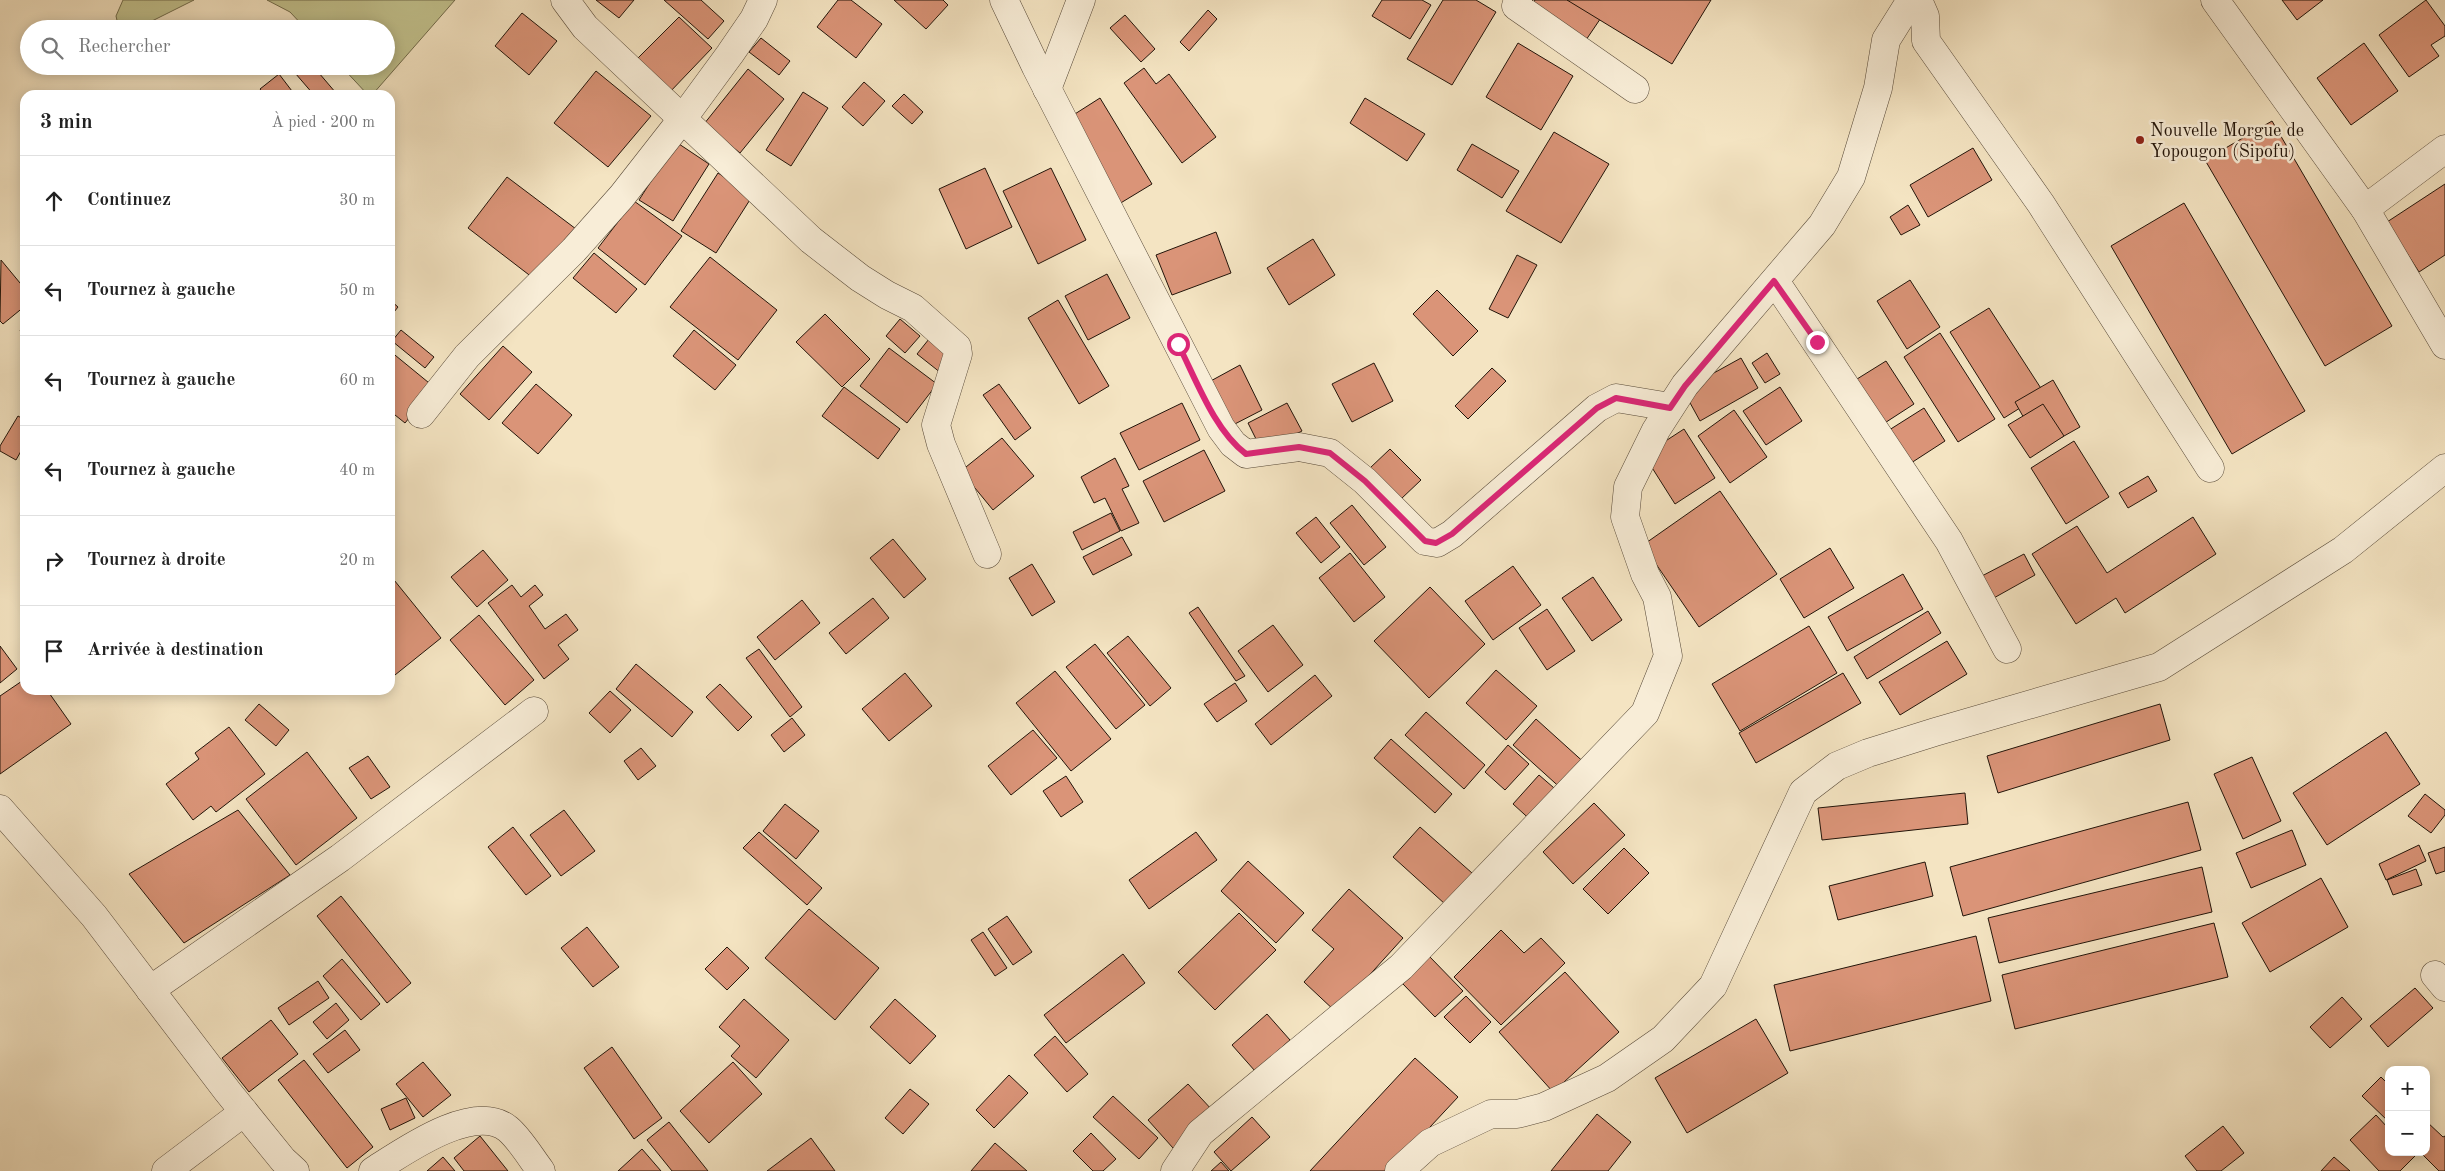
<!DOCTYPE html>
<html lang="fr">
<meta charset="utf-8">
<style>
body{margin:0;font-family:"Old Standard TT",serif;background:#f2f2f2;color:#222}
.controls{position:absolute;right:15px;bottom:15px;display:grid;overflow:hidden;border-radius:10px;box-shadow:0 2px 12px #0003}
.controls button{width:45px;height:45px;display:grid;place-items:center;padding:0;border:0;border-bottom:1px solid #e0e0e0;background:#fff;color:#222;font:25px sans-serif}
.stop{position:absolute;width:15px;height:15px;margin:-11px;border:4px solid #db2777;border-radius:50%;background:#fff}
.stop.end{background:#db2777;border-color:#fff;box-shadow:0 1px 5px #0008}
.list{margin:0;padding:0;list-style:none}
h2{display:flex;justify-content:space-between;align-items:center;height:65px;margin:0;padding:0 20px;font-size:21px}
h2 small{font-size:16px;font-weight:400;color:#767676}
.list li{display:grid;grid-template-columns:32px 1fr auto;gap:15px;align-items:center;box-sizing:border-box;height:90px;padding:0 20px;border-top:1px solid #e0e0e0}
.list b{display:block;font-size:19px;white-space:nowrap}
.list em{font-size:16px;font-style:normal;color:#767676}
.icon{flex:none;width:28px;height:28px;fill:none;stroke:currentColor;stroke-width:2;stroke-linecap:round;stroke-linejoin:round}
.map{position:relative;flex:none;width:2445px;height:1171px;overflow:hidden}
.search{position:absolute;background:#fff;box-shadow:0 2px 12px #0003;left:20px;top:20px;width:375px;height:55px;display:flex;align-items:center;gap:12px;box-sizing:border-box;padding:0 18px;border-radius:28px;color:#767676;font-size:19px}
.panel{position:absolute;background:#fff;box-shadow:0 2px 12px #0003;left:20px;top:90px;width:375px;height:605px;border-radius:15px}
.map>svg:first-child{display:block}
.green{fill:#c2c28e;stroke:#726c4c}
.building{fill:#da9478;stroke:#23150a}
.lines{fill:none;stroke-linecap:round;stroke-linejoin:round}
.minor-casing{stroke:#574938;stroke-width:29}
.minor{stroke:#f8edd7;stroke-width:28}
.route{stroke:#db2777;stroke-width:6}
.poi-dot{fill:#8f2418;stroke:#f8edd7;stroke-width:2}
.labels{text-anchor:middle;stroke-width:5;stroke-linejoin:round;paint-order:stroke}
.poi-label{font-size:18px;fill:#23150a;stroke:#f8edd7;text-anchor:start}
</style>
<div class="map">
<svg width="2445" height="1171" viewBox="0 0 2445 1171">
<rect width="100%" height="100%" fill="#f4e4c2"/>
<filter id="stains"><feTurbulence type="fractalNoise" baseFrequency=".004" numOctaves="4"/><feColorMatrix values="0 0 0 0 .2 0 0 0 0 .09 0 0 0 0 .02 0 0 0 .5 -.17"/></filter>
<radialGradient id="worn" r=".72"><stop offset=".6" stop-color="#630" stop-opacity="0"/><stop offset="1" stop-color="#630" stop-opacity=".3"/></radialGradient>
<g class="green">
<polygon points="123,0 194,0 136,29 119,29 116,16"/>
<polygon points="267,0 455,0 372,95 368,95 341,66 386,66 386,29 306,29 290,12"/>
</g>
<g class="building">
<polygon points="596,0 634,0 619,18"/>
<polygon points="664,0 701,0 724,21 708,39"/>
<polygon points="838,0 851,0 882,24 856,58 817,27"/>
<polygon points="894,0 943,0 948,5 926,29"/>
<polygon points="1382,0 1422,0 1431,5 1410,39 1372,16"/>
<polygon points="1443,0 1476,0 1496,12 1452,85 1407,59"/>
<polygon points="1535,0 1613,0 1586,40 1532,4"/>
<polygon points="1567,0 1711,0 1672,64"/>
<polygon points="2282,0 2323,0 2297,20"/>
<polygon points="2426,0 2445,26 2445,36 2431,45 2439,56 2409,77 2379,35"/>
<polygon points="1208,10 1217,19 1189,51 1180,42"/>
<polygon points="522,13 557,41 529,75 495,46"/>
<polygon points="1125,15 1155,49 1141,62 1110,28"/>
<polygon points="679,17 712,48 668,94 634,62"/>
<polygon points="761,38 790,61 779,75 749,52"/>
<polygon points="1518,43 1573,76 1541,130 1486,97"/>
<polygon points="2364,43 2398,91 2351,125 2317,78"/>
<polygon points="289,66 313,66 336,93 334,95 314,95"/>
<polygon points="1144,68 1156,84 1169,74 1216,137 1182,163 1124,83"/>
<polygon points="748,69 784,99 740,153 704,124"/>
<polygon points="596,71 651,116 608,167 554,123"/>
<polygon points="279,74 295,95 265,95 260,89"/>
<polygon points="864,82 885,101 863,126 842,107"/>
<polygon points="803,92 828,108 791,166 766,150"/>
<polygon points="904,94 923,112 912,124 892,106"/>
<polygon points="1100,98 1152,184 1119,204 1067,119"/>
<polygon points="1365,98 1425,134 1407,161 1350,123"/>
<polygon points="2272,121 2392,326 2325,366 2205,160"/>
<polygon points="1554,132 1609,164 1561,243 1506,211"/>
<polygon points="676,142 709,164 673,221 639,200"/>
<polygon points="1472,144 1519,171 1502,198 1457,170"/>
<polygon points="1973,148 1992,180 1928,217 1910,185"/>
<polygon points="985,168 1012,227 966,249 939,189"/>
<polygon points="1051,168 1086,240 1038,264 1003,191"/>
<polygon points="718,173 753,195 716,253 681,231"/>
<polygon points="507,177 576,229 537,281 468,228"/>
<polygon points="2445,184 2445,255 2419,272 2387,222"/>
<polygon points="634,201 682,236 645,285 598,248"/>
<polygon points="2184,203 2305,411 2232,454 2111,246"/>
<polygon points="1908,205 1920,225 1901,235 1890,217"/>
<polygon points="1216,232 1231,273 1172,295 1156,255"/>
<polygon points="1313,239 1335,275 1289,305 1267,268"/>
<polygon points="594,253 637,289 616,313 573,278"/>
<polygon points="1517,255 1537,265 1508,318 1489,309"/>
<polygon points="710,257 777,310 738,360 670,307"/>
<polygon points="1,260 25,289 25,306 3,324 0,321"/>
<polygon points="1107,274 1130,318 1088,340 1065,296"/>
<polygon points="1910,280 1940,327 1907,349 1877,301"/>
<polygon points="1437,290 1478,331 1453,356 1413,314"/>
<polygon points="390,300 398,307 390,317"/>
<polygon points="1058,300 1109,386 1079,404 1028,318"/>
<polygon points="1989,308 2044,393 2004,418 1950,332"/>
<polygon points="825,314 870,359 842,387 796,342"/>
<polygon points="900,319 920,336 905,353 886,336"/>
<polygon points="25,322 25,333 20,331"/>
<polygon points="401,330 434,357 425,368 392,341"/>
<polygon points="694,330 736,365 715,390 673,356"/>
<polygon points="1940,333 1995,419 1958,442 1904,357"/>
<polygon points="929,339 953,357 941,373 917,354"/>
<polygon points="503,346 532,372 489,420 460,394"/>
<polygon points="889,348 937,384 907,423 860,386"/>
<polygon points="390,351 434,387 405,423 390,411"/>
<polygon points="1767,353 1780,374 1765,383 1752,363"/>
<polygon points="1741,358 1758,388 1700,421 1683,390"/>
<polygon points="1886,361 1914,404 1877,428 1849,384"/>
<polygon points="1374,363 1393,401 1352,422 1332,384"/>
<polygon points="1240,365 1262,410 1229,427 1207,383"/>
<polygon points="1492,368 1506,381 1468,419 1455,406"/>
<polygon points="2053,380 2080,427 2041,449 2015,402"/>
<polygon points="536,384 572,415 538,454 502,423"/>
<polygon points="999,384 1031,428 1015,440 983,395"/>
<polygon points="844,387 900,429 878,459 822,416"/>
<polygon points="1780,387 1802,421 1766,445 1743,411"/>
<polygon points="1182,403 1200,440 1139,470 1120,433"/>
<polygon points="1287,403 1302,431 1262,451 1248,423"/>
<polygon points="2043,404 2064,436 2030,458 2008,425"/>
<polygon points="1924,408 1945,441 1908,465 1886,432"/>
<polygon points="1734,410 1767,457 1730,483 1698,436"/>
<polygon points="18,416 25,420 25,444 16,460 0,451 0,446"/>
<polygon points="1684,429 1715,478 1675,504 1644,455"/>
<polygon points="1002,438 1034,476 993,510 961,471"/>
<polygon points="2074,441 2109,497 2066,524 2031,468"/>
<polygon points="1390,449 1421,480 1401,499 1370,468"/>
<polygon points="1204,450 1225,491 1164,522 1143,481"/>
<polygon points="1115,458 1129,486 1122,489 1139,523 1121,531 1105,498 1094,503 1081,477"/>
<polygon points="2148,476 2157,491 2128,508 2119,493"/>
<polygon points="1720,491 1777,574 1699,627 1643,545"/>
<polygon points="1352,505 1386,547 1364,565 1330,523"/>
<polygon points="1111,513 1120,531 1082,550 1073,532"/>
<polygon points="1316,517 1340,547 1321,563 1296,533"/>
<polygon points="2193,517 2216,554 2125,613 2116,598 2076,624 2032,554 2077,526 2107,573"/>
<polygon points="1122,537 1132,555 1093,575 1083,557"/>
<polygon points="893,539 926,579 904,598 870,558"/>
<polygon points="1830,548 1854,588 1804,618 1780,579"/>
<polygon points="483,550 508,580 477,607 451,577"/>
<polygon points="1350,553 1385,597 1354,622 1319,578"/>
<polygon points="2024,554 2035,575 1992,599 1980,577"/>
<polygon points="1032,564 1055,602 1032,616 1009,578"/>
<polygon points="1513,566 1541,605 1493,640 1465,601"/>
<polygon points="1903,574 1923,609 1847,651 1828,617"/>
<polygon points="390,575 441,638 390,679"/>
<polygon points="1593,577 1622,620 1592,641 1562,598"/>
<polygon points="512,585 521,597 535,585 543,595 529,606 545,629 566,614 578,630 558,645 569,659 544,679 488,603"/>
<polygon points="1430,587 1485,644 1429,698 1374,641"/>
<polygon points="873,598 889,618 846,654 829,633"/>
<polygon points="802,600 820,623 775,660 757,637"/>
<polygon points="1198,607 1245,676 1236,681 1189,613"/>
<polygon points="1547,609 1575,651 1547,670 1519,628"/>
<polygon points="1928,611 1941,633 1867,679 1854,657"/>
<polygon points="479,615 534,680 505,705 450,640"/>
<polygon points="1273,625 1303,665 1268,692 1238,651"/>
<polygon points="1809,626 1837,673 1740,731 1712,684"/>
<polygon points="1128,636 1171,688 1150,706 1107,653"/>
<polygon points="1947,641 1967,674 1900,715 1879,682"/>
<polygon points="1095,644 1145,705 1116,729 1066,667"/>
<polygon points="0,646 17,669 0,683"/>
<polygon points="759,649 802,707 790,717 746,658"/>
<polygon points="636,664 693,712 672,737 616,689"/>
<polygon points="1496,670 1537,706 1506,740 1466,703"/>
<polygon points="1055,671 1111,739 1071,771 1016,703"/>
<polygon points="905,673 932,706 889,741 862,709"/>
<polygon points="1843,673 1861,703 1756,763 1739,733"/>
<polygon points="1315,675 1332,696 1271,745 1255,724"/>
<polygon points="25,679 25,690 47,690 71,724 0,774 0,696"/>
<polygon points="1235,683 1247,701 1217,722 1204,704"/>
<polygon points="720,684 752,717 738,731 706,697"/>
<polygon points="610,691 631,710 610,733 589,713"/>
<polygon points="259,704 289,730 276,746 245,720"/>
<polygon points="2160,704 2170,740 1998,793 1987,756"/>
<polygon points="1426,712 1485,765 1464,789 1405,735"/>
<polygon points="792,718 805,735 784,752 771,735"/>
<polygon points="1536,719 1588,766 1565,792 1513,745"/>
<polygon points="229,727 265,774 216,812 211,806 193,820 166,784 199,759 195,753"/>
<polygon points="1033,730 1057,758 1011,795 988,766"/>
<polygon points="2386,732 2420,784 2327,845 2293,793"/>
<polygon points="1391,739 1452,794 1435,813 1374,758"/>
<polygon points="1508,745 1529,764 1505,790 1485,772"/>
<polygon points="641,748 656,766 638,780 624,761"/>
<polygon points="307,752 357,818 296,865 246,799"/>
<polygon points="368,756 390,787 371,799 349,768"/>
<polygon points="2252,757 2281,821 2243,839 2214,774"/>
<polygon points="1539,775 1561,794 1535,824 1513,804"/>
<polygon points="1066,776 1083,802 1061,817 1043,791"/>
<polygon points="1965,793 1968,824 1822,840 1818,808"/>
<polygon points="2425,794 2445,810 2445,815 2431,833 2408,816"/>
<polygon points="2188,802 2201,850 1963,916 1950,867"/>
<polygon points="1594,803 1625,835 1573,884 1543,852"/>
<polygon points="785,804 819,831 796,859 763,831"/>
<polygon points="238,810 290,875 184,943 129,874"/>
<polygon points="564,810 595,851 561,876 530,835"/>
<polygon points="513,827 551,876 526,895 488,847"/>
<polygon points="1420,827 1472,873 1445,904 1393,857"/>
<polygon points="2292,830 2306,865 2251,888 2236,853"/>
<polygon points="759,832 822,888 807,905 743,848"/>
<polygon points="1196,832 1217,860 1149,909 1129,880"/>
<polygon points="2419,845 2426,861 2386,880 2379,864"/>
<polygon points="2445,847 2445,871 2436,874 2428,853"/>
<polygon points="1624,848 1649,873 1608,914 1583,889"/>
<polygon points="1248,861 1304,913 1276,943 1221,891"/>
<polygon points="1925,862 1933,896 1838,920 1829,886"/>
<polygon points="2202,867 2212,912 1999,963 1988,918"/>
<polygon points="2416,869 2422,885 2393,895 2387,880"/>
<polygon points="2321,878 2348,927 2270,972 2242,923"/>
<polygon points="1349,889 1403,938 1336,1012 1304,982 1334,949 1312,930"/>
<polygon points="341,896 411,983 387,1003 317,916"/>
<polygon points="809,909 879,968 835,1020 765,958"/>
<polygon points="1239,913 1276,950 1215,1010 1178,972"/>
<polygon points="1007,916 1032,952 1013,965 988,929"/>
<polygon points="2214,923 2228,977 2015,1029 2002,975"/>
<polygon points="587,927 619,967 593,987 561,948"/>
<polygon points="1501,930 1524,953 1541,938 1565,963 1501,1025 1454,977"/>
<polygon points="983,932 1007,968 995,976 971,940"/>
<polygon points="1976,936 1991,1001 1790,1051 1774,985"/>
<polygon points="727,947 749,968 727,990 705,969"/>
<polygon points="1123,954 1145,983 1066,1043 1044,1015"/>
<polygon points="1429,956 1463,991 1435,1017 1402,983"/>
<polygon points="342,959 380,1004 361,1020 323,976"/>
<polygon points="1565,972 1619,1032 1553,1092 1499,1032"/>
<polygon points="318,981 329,998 289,1025 278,1008"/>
<polygon points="2415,988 2433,1008 2388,1047 2370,1026"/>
<polygon points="1466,996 1491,1022 1470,1043 1444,1017"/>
<polygon points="2342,997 2362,1019 2330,1048 2310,1027"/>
<polygon points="744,999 789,1040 756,1078 731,1056 740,1046 719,1027"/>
<polygon points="895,999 936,1036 910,1064 870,1027"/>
<polygon points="336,1003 349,1020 327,1039 313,1022"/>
<polygon points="1267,1014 1290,1040 1255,1071 1232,1045"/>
<polygon points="1756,1019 1788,1073 1687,1133 1655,1078"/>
<polygon points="271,1020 298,1054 249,1092 222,1058"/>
<polygon points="345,1030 360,1050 328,1073 313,1054"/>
<polygon points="1055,1036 1088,1074 1067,1092 1034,1055"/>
<polygon points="612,1047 662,1118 634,1139 584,1068"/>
<polygon points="1415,1058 1458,1097 1389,1171 1310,1171"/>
<polygon points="304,1060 373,1147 347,1168 278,1080"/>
<polygon points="423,1062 451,1095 423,1117 396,1084"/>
<polygon points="733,1062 762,1094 709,1143 680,1111"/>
<polygon points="1009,1075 1028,1093 994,1128 976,1110"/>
<polygon points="2381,1077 2389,1085 2389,1122 2362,1096"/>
<polygon points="1188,1084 1213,1111 1173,1148 1148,1120"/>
<polygon points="910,1089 929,1104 903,1134 885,1118"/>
<polygon points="1113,1096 1158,1138 1139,1159 1093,1117"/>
<polygon points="406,1098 415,1118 390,1130 381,1109"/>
<polygon points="1597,1114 1631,1142 1608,1171 1551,1171"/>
<polygon points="2376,1115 2389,1129 2389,1152 2411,1152 2415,1156 2400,1171 2379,1171 2350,1140"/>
<polygon points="1252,1117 1270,1137 1231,1171 1214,1152"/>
<polygon points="2426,1121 2443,1137 2445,1136 2445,1171 2439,1171 2420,1152 2426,1152"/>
<polygon points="669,1122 708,1171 672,1171 647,1140"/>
<polygon points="2223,1126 2244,1153 2221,1171 2197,1171 2185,1156"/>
<polygon points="1091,1133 1116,1159 1103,1171 1093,1171 1073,1151"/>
<polygon points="480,1136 508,1171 464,1171 454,1158"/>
<polygon points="811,1138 835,1171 767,1171"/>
<polygon points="995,1143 1027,1171 971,1171"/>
<polygon points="642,1149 661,1171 618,1171"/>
<polygon points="443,1157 455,1171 427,1171"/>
<polygon points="2334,1157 2350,1171 2321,1171"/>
<polygon points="1221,1162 1229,1171 1211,1171"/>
</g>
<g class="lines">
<defs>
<g id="minor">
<polyline points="565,0 585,27 811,240 860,278 887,295 913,308 957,347 958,354 936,425 941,444 987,554"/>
<polyline points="1004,0 1036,67 1221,428 1233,444 1246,454 1299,447 1330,453 1365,481 1425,541 1437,543 1452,534 1597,408 1616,398 1670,407"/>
<polyline points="1518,0 1516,6 1635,89"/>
<polyline points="1918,0 1925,16 1926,41 2041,204 2210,468"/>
<polyline points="2215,0 2365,209 2445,345"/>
<polyline points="1047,89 1081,0"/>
<polyline points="2365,209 2445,149"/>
<polyline points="1775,281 1949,541 2007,649"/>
<polyline points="421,414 467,356 574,250 622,196 683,118 730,54 754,19 763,0"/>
<polyline points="0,809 94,916 228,1092 283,1160 295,1171"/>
<polyline points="2435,975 2445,987"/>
<polyline points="150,990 340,858 534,711"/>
<polyline points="166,1171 244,1112"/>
<path d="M373,1171C403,1152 474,1101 508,1129C520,1139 531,1158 541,1171"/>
<polyline points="1175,1171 1200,1133 1401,967 1645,713 1668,656 1657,597 1645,574 1625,517 1628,487 1656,430 1685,385 1822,225 1851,177 1878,88 1886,40 1911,0"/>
<polyline points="1399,1171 1430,1143 1491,1114 1517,1114 1544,1107 1607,1078 1663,1039 1713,986 1803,792 1837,766 1868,753 1935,732 2159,667 2343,550 2445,468"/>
</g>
</defs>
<use href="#minor" class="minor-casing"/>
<use href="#minor" class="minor"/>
</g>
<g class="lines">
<path class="route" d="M1178,344C1196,379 1214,430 1246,454L1299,447L1330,453L1365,481L1425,541L1436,543L1452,534L1597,408L1616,398L1670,408L1685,386L1774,281L1817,342"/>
</g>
<circle class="poi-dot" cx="2140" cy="140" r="5"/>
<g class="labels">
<g class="poi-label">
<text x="2150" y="136">Nouvelle Morgue de<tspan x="2150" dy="21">Yopougon (Sipofu)</tspan></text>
</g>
</g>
<rect width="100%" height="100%" filter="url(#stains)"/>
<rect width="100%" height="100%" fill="url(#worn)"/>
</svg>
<div class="controls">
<button>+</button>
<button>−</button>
</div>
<div class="stop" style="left:1178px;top:344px"></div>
<div class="stop end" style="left:1817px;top:342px"></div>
<div class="search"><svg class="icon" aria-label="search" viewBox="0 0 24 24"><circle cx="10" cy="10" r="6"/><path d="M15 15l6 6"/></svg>Rechercher</div>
<section class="panel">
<h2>3 min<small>À pied · 200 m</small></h2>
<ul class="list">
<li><svg class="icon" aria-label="ahead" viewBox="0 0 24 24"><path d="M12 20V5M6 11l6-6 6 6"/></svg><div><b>Continuez</b></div><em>30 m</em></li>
<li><svg class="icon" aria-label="left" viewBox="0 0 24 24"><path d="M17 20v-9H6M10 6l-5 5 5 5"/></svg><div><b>Tournez à gauche</b></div><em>50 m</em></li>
<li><svg class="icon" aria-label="left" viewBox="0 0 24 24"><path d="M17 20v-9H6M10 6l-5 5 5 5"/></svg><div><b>Tournez à gauche</b></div><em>60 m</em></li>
<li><svg class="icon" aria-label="left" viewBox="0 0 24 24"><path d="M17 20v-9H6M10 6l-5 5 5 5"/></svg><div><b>Tournez à gauche</b></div><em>40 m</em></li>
<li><svg class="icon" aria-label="right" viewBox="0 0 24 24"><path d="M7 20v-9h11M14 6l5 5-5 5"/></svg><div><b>Tournez à droite</b></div><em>20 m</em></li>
<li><svg class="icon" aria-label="arrive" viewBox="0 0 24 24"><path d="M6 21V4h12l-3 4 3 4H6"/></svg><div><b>Arrivée à destination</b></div></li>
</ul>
</section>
</div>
